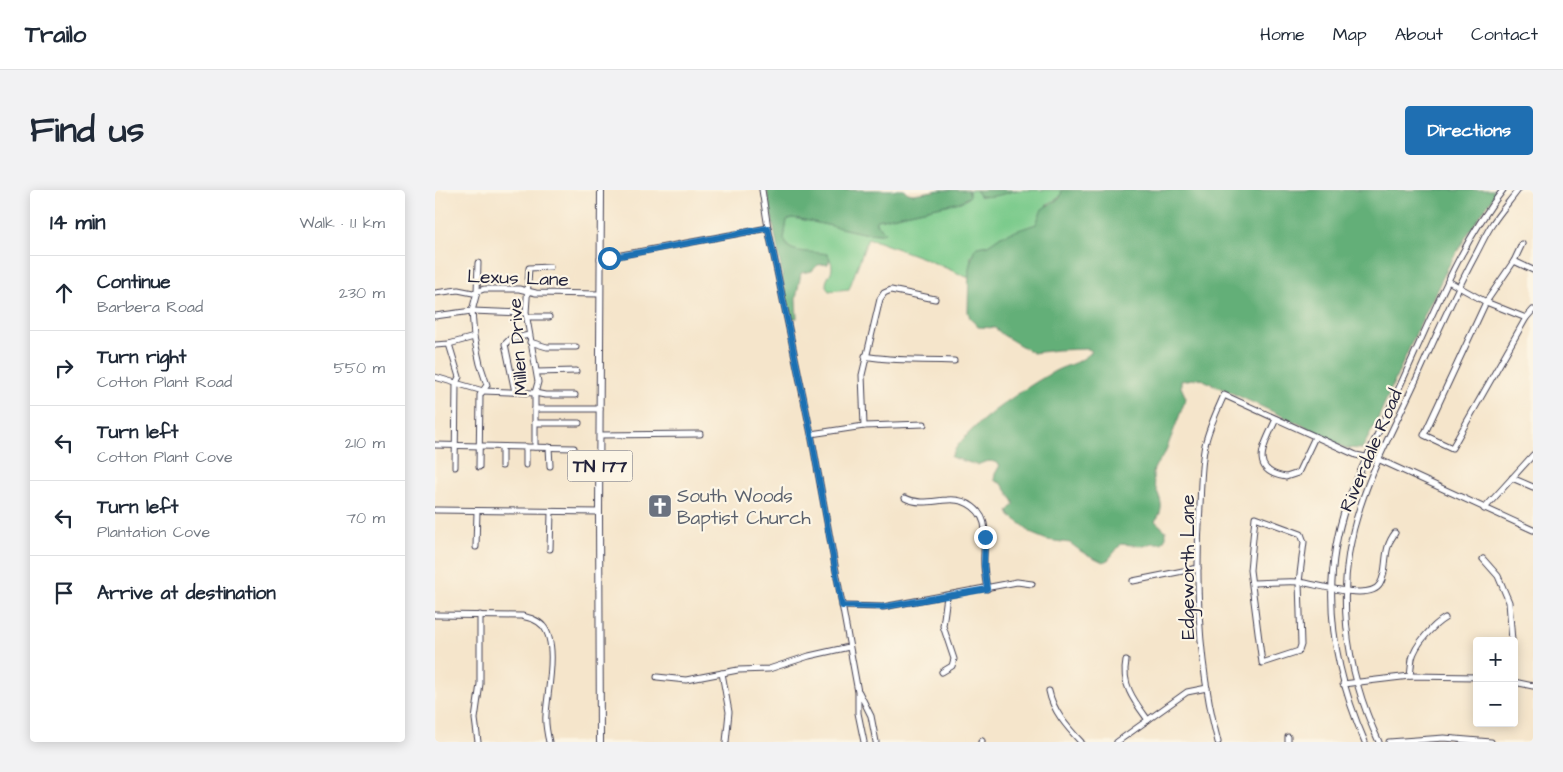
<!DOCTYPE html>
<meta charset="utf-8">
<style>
body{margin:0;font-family:"Architects Daughter",sans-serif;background:#f2f2f3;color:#1f2937}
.controls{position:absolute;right:15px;bottom:15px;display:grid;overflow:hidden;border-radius:5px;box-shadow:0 2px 12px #0003}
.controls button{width:45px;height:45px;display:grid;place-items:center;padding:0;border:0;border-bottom:1px solid #e0e1e3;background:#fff;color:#1f2937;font:25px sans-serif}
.stop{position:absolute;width:15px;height:15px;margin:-11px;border:4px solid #1f6fb2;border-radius:50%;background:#fff}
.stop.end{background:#1f6fb2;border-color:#fff;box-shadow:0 1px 5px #0008}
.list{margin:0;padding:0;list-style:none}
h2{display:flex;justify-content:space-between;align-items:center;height:65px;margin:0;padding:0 20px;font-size:21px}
h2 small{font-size:16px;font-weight:400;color:#747a83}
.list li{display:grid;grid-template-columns:32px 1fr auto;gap:15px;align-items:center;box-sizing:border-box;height:75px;padding:0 20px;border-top:1px solid #e0e1e3}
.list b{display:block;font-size:19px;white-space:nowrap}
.list p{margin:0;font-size:16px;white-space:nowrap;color:#747a83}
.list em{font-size:16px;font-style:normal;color:#747a83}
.icon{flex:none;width:28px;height:28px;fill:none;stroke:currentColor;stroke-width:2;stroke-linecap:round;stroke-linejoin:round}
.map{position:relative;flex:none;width:1098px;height:552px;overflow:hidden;border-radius:5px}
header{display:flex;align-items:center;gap:30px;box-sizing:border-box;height:70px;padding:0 25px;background:#fff;border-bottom:1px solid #e0e1e3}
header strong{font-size:24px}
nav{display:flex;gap:28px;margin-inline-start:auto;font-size:18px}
.intro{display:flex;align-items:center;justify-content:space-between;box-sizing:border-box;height:120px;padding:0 30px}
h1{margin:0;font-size:35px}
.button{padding:12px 22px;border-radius:5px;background:#1f6fb2;color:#fff;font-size:18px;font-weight:700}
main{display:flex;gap:30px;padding:0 30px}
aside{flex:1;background:#fff;border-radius:5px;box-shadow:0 2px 12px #0003}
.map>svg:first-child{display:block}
.green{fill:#7bcb8c;stroke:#4e7664}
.forest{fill:#64af78;stroke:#43685a}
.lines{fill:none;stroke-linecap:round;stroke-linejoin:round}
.minor-casing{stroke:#423f51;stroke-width:7}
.major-casing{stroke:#423f51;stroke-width:8}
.minor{stroke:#fff;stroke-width:5}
.major{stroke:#fff;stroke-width:6}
.route{stroke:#1f6fb2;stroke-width:6}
.labels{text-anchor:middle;stroke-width:4.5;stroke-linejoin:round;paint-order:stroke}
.shield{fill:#fcf5e5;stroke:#63616e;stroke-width:1}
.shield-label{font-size:18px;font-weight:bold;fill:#22223b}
.street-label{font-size:19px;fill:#22223b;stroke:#fcf5e5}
.worship-label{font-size:19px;fill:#5b616d;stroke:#fcf5e5;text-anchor:start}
</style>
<header>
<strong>Trailo</strong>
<nav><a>Home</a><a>Map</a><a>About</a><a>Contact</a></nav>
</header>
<div class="intro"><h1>Find us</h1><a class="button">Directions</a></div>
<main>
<aside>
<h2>14 min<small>Walk · 1.1 km</small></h2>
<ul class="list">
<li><svg class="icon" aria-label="ahead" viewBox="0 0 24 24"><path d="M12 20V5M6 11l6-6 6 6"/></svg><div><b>Continue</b><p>Barbera Road</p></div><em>230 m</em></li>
<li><svg class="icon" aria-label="right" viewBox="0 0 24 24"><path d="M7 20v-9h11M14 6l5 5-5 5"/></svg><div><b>Turn right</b><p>Cotton Plant Road</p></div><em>550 m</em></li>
<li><svg class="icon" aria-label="left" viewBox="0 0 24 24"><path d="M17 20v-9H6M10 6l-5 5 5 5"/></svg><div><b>Turn left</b><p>Cotton Plant Cove</p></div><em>210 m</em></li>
<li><svg class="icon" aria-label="left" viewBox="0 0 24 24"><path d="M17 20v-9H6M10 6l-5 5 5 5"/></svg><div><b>Turn left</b><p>Plantation Cove</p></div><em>70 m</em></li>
<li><svg class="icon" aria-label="arrive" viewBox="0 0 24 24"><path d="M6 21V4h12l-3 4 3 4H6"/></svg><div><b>Arrive at destination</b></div></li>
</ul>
</aside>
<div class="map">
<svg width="1098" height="552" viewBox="0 0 1098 552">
<rect width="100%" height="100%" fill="#fcf5e5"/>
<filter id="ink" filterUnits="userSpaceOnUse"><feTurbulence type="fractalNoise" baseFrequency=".02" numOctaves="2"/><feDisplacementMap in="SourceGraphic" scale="10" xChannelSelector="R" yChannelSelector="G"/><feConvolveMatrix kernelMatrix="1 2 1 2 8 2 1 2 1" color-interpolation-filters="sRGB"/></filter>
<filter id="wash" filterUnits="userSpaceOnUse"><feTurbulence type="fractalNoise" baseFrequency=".0096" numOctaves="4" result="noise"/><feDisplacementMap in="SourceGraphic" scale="20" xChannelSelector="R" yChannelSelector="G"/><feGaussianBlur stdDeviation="1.12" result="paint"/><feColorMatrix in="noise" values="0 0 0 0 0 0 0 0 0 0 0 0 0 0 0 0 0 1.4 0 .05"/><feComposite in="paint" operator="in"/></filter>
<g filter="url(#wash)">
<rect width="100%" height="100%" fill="#f5e5cb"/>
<path class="green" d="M533,0H541L544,6C558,8 569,2 583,0C597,0 613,0 627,0C626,10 619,9 612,15C606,20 604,26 602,34L598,36L566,46L553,55L542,57L536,66L534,88L488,68L433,48L414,99L394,101C386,91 397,86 397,77C397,72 394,68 392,64L363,62L353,57L349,49L352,30L356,28L365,29L428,43L447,44L446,37L441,35L440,32L443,30L525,12L532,9L534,2Z"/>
<g class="forest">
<path d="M332,0H469L473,3L478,4L506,0H533L535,6L525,12L443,30L440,32L450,42L447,44L428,43L365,29L356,28L352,30L349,49L353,57C365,64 379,61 392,64L395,68L393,74L383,75L377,81L366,83L361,109L362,128L355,129Z"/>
<path d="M541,0H582C569,4 558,8 544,6Z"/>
<path d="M627,0H1063L1034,42L1013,77L985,134L941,233L927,259L910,258L892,249L891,246L764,188L746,191V197L751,208C744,227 737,245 730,263C727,269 721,273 719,279C713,299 737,311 720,331L731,341V347L727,353H717L709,356L686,354L673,370L668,372L647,362L635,353L612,350L595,343L589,336L575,326L573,321L579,315V312L567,294L559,290L560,284L565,275C556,269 552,271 542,275L516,267C529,237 591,197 620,181C631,175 649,172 657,161L653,159L622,160L598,163L568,145L560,138L543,137L535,128L533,122L534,78L539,60L542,57L553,55L566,46L601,34L607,19L625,8Z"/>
</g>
</g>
<g filter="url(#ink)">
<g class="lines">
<defs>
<g id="minor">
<polyline points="327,0 333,38 376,244 423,502 423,523 429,552"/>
<polyline points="1087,54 1079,71 1051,112 989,245 1017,258 1091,128 1098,120"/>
<polyline points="165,69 333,38"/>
<polyline points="1079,71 1098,80"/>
<polyline points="43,73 42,102 37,121 39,147 45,174 52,195 45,205 44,277"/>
<polyline points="1013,91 1051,112 1091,128"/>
<polyline points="0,103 23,100 38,103 49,99 84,99 101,103 165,104"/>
<polyline points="0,126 37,121 91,123"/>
<polyline points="92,127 114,127"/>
<polyline points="95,152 112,157 141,157"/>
<polyline points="14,154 24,187 21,193 20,277"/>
<polyline points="0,155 14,154 39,147"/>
<path d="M430,166C460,172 489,169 519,171"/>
<polyline points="102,182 141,181"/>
<polyline points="0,187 48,201 100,203 110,205 140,205"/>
<polyline points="80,202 70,154 75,149 94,145"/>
<polyline points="100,219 165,219"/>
<path d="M841,229C831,252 811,281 851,287L863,283L880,247"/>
<polyline points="100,233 144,233"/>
<polyline points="429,236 427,185 445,109 449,103 456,100 500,109"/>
<polyline points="376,244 429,236 489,234"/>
<polyline points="165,245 265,244"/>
<polyline points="0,255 139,258 139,276"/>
<polyline points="100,257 100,203 103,192 91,123 94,78 115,77"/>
<polyline points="114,257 115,276"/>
<polyline points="91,275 91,257"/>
<polyline points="67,276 67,257"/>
<polyline points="1077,288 1098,297"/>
<path d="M470,308C484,315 497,311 512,310C531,308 549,320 550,340C551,348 549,356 549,364C548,376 550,387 552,399"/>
<polyline points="1049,319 1098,265"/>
<polyline points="0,320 164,322"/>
<polygon points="820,327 866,344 869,352 864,392 866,455 864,461 827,473 815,380"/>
<polyline points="41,357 42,321"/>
<polyline points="115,359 116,322"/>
<polyline points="1048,369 1063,386 1074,412 1077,451"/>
<polyline points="698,391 763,378"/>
<path d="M818,393C833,393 849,391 864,392C882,394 935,412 945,394C954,379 946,361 960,343"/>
<polyline points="407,416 448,417 582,392 597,394"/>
<path d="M0,425L87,426C95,428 103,430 108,436C124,454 112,503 111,525C110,534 112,543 114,552"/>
<path d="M691,471C686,495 700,512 713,530"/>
<polyline points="507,482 517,476 519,469 508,436 512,406"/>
<polyline points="287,483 294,522 291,552"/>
<path d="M975,486C976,480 976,475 977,469C980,455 998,435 1010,428"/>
<polyline points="222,487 251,490 303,480 334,479 374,466 414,457"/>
<polyline points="1079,492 1098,496"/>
<polyline points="908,494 975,486 1042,487"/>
<path d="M614,501C618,521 632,537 646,552"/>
<polyline points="424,502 436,526 441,552"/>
<polyline points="853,547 853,552"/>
<polyline points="43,552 40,529 45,494 45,425"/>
<polyline points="546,552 547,551"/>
<polyline points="682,552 752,502 772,498"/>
<path d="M783,552C763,475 760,394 765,315C766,295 766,274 770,255C774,237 782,221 789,205L921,265L945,270L1098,340"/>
<path d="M930,552C897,476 884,394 912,313C919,294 928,276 936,258C950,228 964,199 977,169C1003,112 1029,49 1068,0"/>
<path d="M944,552C909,477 899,396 925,317C940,270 966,224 986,179C1003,141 1020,103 1040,66C1046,55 1051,43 1058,33C1065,22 1075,11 1083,0"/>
<polyline points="954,552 1009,548 1056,552"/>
</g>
<polyline id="major" points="165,552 164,322 166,0"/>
</defs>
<use href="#minor" class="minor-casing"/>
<use href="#major" class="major-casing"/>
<use href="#minor" class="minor"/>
<use href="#major" class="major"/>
</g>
</g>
<g class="lines" filter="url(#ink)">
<polyline class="route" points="174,68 333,38 376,244 407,416 448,417 552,399 549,376 550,347"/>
</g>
<defs>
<symbol id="church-square" viewBox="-11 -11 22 22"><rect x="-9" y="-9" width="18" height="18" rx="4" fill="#6b7280" stroke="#fcf5e5"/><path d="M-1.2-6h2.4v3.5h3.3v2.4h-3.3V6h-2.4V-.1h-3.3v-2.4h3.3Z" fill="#fff"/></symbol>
</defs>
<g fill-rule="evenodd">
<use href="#church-square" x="211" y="302" width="28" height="28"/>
</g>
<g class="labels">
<rect class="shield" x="132.5" y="260.5" width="65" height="31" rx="4"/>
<g class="shield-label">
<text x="165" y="282">TN 177</text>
</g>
<g class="street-label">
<text transform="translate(83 87) rotate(2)" y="7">Lexus Lane</text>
<text transform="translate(82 157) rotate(-94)" y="7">Millen Drive</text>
<text transform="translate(935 260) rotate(-67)" y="7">Riverdale Road</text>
<text transform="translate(752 377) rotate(-90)" y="7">Edgeworth Lane</text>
</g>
<g class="worship-label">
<text x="242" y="312">South Woods<tspan x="242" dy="22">Baptist Church</tspan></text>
</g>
</g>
</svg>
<div class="controls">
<button>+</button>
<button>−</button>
</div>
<div class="stop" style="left:174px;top:68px"></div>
<div class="stop end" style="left:550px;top:347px"></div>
</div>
</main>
